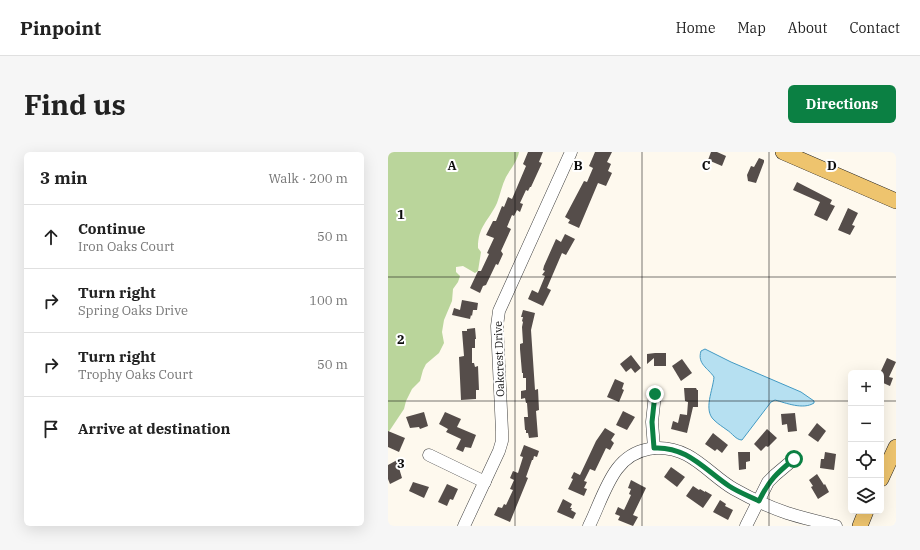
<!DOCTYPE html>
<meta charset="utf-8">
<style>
body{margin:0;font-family:"IBM Plex Serif",serif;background:#f6f6f6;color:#222}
.controls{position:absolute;right:12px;bottom:12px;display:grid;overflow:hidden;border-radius:6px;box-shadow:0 4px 16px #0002}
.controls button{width:36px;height:36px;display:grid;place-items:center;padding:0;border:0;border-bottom:1px solid #e0e0e0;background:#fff;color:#222;font:20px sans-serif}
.stop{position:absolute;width:12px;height:12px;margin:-9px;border:3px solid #0b8043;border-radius:50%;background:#fff}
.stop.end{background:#0b8043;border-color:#fff;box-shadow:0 1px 4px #0008}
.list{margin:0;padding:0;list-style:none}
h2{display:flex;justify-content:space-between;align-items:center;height:52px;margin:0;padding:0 16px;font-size:17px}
h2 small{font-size:13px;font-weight:400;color:#767676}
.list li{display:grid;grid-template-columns:26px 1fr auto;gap:12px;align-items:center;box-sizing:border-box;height:64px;padding:0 16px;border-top:1px solid #e0e0e0}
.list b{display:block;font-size:15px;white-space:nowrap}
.list p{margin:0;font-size:13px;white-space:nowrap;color:#767676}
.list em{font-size:13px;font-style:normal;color:#767676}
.icon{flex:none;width:22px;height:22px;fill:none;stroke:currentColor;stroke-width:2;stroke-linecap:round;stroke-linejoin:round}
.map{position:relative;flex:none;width:508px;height:374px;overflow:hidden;border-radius:6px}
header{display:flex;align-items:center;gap:24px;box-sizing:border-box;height:56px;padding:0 20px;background:#fff;border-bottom:1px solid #e0e0e0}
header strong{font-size:19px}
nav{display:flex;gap:22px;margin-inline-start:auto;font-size:14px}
.intro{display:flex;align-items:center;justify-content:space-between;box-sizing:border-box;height:96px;padding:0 24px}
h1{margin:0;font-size:28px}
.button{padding:10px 18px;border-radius:6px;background:#0b8043;color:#fff;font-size:14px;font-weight:700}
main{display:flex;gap:24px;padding:0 24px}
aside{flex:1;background:#fff;border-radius:6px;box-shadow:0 4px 16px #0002}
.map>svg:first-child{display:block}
.forest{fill:#bad59b}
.water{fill:#b6e0f1;stroke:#439ac3}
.building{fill:#554d4a}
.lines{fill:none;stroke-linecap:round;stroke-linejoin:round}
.minor-casing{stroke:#404040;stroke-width:13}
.major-casing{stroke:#1e1e1e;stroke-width:16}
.minor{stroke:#fff;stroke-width:12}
.major{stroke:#eec46e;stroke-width:15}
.route{stroke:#0b8043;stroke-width:5}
.grid{fill:none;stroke:#0d0d0d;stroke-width:1;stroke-opacity:0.55}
.labels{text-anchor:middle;stroke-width:4;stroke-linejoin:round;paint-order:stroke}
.street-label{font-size:11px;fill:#0d0d0d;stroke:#fff}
.grid-label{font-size:13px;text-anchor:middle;font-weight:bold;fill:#0d0d0d;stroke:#fff;stroke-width:4;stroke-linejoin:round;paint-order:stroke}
</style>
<header>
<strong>Pinpoint</strong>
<nav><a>Home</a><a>Map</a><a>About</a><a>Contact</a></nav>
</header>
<div class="intro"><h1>Find us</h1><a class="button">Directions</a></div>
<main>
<aside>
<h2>3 min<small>Walk · 200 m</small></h2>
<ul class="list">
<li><svg class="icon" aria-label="ahead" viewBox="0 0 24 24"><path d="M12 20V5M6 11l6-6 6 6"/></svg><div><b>Continue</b><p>Iron Oaks Court</p></div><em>50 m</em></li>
<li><svg class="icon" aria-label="right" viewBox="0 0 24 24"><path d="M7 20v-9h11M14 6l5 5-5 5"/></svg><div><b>Turn right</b><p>Spring Oaks Drive</p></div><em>100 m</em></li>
<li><svg class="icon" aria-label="right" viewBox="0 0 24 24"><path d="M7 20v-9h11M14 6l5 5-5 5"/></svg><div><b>Turn right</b><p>Trophy Oaks Court</p></div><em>50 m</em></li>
<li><svg class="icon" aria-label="arrive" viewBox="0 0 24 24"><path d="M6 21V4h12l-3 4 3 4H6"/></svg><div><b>Arrive at destination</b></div></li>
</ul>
</aside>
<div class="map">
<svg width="508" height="374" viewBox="0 0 508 374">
<rect width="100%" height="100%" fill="#fef9ee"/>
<path class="forest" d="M0,0H131C129,10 123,16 118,25C114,33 112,43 109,51C100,70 90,74 90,96L93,100L90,119L87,121L75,114L68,115V120L72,124L70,130L65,137L64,149L56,168L54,180L56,191L51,201L38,212L35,218L32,229L24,237L18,249L16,257L0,281Z"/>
<path class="water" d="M317,197L343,210L413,240L426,249V251C415,258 398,251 387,248L383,250L354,288C348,288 344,281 339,278C335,275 330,272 326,268C315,258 325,238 326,225C320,216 309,212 313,199Z"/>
<g class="building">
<polygon points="140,0 155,0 151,10 154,11 143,35 142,35 140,39 138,38 132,51 135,52 132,60 129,58 126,64 124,63 119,75 123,77 113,99 115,102 110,113 108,112 98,133 95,134 92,141 82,136 90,119 93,119 101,102 99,101 106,86 98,83 105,69 108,69 114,54 116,55 120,45 124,47 138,14 135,12"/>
<polygon points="207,0 224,0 219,10 223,12 220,19 224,21 218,34 210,31 191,76 180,71 182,68 177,65 196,29 199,30 205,16 201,14"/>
<polygon points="323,0 329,0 338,4 334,14 320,8"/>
<polygon points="371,6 376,8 376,10 368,31 360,29 359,23 363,14 366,15"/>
<polygon points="409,30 444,48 442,52 447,54 439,69 426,63 432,50 405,38"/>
<polygon points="460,56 470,61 464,73 467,74 462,83 450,78"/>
<polygon points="177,82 187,87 178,103 174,101 159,136 163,138 155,154 140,147 144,138 150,141 157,124 154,123 157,119 155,118 156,114 168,87 173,90"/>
<polygon points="74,148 90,151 89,158 85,158 84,164 83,163 82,167 64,163 66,156 72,158"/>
<polygon points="135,158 147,161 143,178 147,238 150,237 151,258 148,259 150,285 141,286 140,281 138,281 138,278 137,278 136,265 140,265 139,251 138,251 137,246 133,247 133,239 138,238 138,226 135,226 135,221 134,221 132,197 132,192 135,191 134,175 135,170 134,169 135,165 133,165"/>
<polygon points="87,176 88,187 87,187 87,196 84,196 84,211 86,211 87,215 90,214 91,238 88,238 88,247 73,248 71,205 76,204 74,179 79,179 79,177"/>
<polygon points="267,201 278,201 278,214 266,214 266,206 259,212 259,202"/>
<polygon points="243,203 253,216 247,221 243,216 238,220 232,212"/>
<polygon points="499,206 508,210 501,225 505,226 502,234 493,230 493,219"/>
<polygon points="294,207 304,221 293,229 284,214"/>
<polygon points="227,227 236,231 234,237 236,238 231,250 219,245"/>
<polygon points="296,236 308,236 309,238 310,238 310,255 305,255 299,281 283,277 285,269 290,271 292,262 299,263 300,250 297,249"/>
<polygon points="235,259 247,265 239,278 228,273"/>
<polygon points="36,260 40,274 32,277 31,275 22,276 18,265"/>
<polygon points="57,260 73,267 69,275 88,283 83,296 77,295 75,300 68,297 73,287 58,280 60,277 51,272"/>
<polygon points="407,261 409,279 400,280 399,272 394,273 393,262"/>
<polygon points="429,271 438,279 430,290 420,283"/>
<polygon points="217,276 227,282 223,288 226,291 222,298 218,296 207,319 202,317 196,329 199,330 196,336 199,337 196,344 180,337 185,327 183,326 186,320 192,323 208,289"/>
<polygon points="379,277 389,286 380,295 378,294 373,299 366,292"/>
<polygon points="0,279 17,286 11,300 0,295"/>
<polygon points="325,281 340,293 334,301 329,297 327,299 317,292"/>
<polygon points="136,293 151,299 149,305 146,304 145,308 144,308 138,325 140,326 122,370 106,363 110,355 114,356 116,352 118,353 125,338 122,337 126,328 122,326 125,319 130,321 135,305 132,304"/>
<polygon points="350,300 362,300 362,309 358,310 358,317 351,318"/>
<polygon points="437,300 448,302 446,318 432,316 433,307 436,307"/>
<polygon points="11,307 14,315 11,316 14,326 2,332 0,327 0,313"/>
<polygon points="283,315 297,325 289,335 276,325"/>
<polygon points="429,322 436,333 437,332 441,340 430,347 423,335 425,334 421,328"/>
<polygon points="243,328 258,336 245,363 250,365 245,374 230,368 232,364 227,362 230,355 236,358 243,343 241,342 243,337 240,336"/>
<polygon points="25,330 41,335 36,346 21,339"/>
<polygon points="59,332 70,337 65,348 62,347 59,354 50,350"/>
<polygon points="305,334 311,338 312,337 317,340 317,339 324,343 315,356 298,344"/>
<polygon points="175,347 184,352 182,356 184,356 183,358 188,361 185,367 169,360"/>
<polygon points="332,348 338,352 337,354 345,358 340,368 325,360"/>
</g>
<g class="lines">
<defs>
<g id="minor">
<polyline points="266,296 264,270 267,242"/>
<polyline points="41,303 97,330"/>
<polyline points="76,374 111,299 114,289 114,279 109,174 111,159 183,0"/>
<path d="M201,374C210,356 217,333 229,317C246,294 275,291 299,303C316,312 330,328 346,337C362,346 381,355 399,361C415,366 432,370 448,374"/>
<polyline points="358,374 380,330 387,323 406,307"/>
</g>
<g id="major">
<polyline points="395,0 508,49"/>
<polyline points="493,327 508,295"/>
<polyline points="472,374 478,359"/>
</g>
</defs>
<use href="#minor" class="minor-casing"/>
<use href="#major" class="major-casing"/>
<use href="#minor" class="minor"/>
<use href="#major" class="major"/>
</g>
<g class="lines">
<path class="route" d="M267,242L264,270L266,296C298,294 316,317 341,334C350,340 361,344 371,349C381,328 389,321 406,307"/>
</g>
<path class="grid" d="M127,0V374M254,0V374M381,0V374M0,125H508M0,249H463M493,249H508"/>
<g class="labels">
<g class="street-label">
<text transform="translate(111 207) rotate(-92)" y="4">Oakcrest Drive</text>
</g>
</g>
<g class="grid-label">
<text x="64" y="18">A</text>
<text x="190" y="18">B</text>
<text x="318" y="18">C</text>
<text x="444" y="18">D</text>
<text x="13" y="67">1</text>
<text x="13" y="192">2</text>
<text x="13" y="316">3</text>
</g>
</svg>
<div class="controls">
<button>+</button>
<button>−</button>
<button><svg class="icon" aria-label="locate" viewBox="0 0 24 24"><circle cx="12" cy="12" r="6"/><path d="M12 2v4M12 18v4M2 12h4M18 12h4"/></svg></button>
<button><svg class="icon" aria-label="layers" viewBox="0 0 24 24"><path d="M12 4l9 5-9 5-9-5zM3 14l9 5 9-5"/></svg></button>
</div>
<div class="stop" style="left:406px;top:307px"></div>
<div class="stop end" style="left:267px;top:242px"></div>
</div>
</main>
